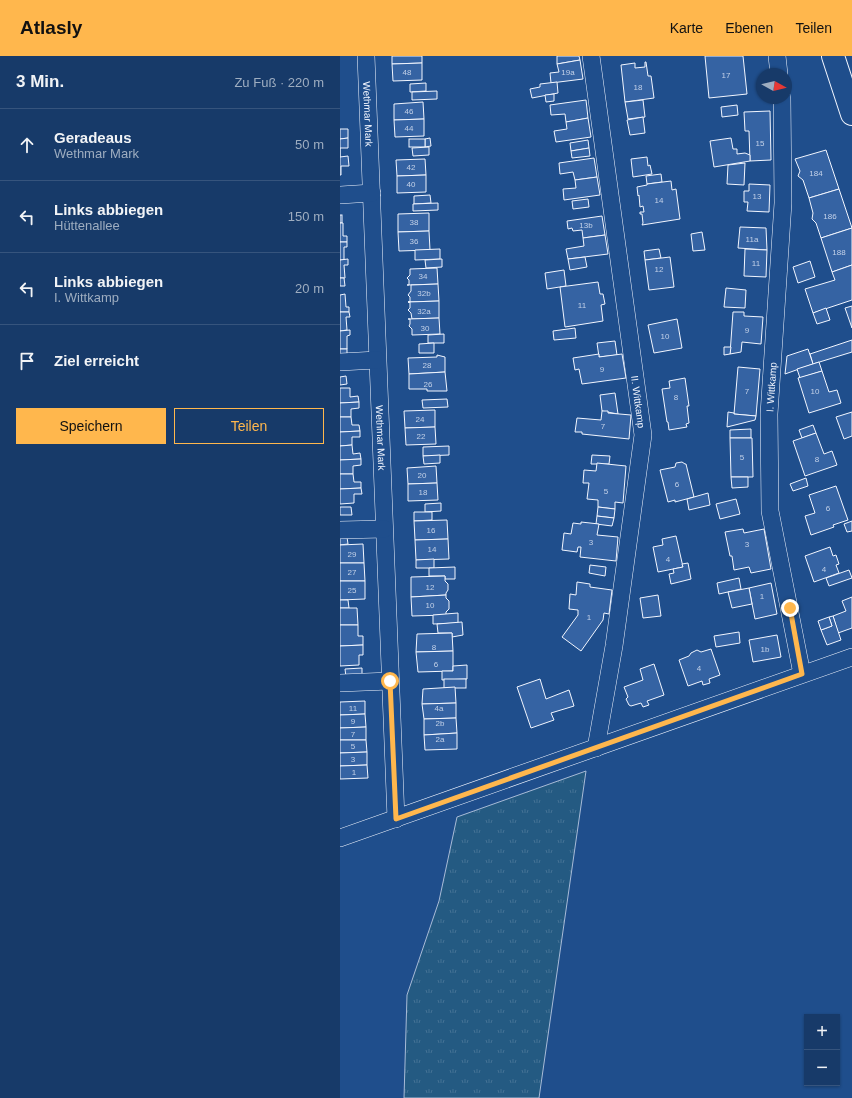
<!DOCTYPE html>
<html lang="de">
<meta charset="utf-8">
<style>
body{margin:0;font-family:Arial,sans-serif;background:#244571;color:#f1f3f6}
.controls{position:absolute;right:12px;bottom:12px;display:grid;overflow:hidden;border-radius:0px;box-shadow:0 1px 3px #0004}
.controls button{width:36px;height:36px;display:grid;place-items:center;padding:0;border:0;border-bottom:1px solid #36547d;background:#173a69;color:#f1f3f6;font:20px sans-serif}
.compass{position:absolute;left:416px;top:12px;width:36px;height:36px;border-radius:50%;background:#173a69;box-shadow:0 1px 3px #0004;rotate:98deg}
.stop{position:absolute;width:12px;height:12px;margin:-9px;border:3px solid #ffb74d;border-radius:50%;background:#fff}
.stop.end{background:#ffb74d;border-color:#fff;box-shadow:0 1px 4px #0008}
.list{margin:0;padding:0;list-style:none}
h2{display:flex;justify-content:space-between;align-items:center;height:52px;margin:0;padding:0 16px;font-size:17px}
h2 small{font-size:13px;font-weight:400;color:#9eadc0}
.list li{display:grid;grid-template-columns:26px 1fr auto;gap:12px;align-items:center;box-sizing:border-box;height:72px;padding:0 16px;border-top:1px solid #36547d}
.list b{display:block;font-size:15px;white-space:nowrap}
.list p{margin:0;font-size:13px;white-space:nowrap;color:#9eadc0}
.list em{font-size:13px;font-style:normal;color:#9eadc0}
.actions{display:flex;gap:8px;padding:12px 16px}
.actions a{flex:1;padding:9px 0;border:1px solid #ffb74d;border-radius:0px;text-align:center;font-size:14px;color:#ffb74d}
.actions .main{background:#ffb74d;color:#111}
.icon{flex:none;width:22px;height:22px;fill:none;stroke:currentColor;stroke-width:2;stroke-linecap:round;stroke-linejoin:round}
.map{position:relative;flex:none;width:512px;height:1042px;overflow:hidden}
header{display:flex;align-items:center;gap:24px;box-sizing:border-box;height:56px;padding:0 20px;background:#ffb74d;color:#111}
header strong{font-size:19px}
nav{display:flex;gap:22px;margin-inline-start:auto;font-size:14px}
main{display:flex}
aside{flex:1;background:#173a69}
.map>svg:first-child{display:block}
.grass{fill:url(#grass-tufts);stroke:#a8bbd7}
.building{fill:#3563a3;stroke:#f2f6ff}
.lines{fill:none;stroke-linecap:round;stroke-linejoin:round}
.street-casing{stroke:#f2f6ff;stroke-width:18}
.primary-casing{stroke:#f2f6ff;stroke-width:24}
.street{stroke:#1f4e8c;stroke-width:17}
.primary{stroke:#1f4e8c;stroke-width:22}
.route{stroke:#ffb74d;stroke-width:5}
.labels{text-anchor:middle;stroke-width:3;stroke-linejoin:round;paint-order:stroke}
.number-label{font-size:8px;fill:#c3d1e8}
.street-label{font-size:10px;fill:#f2f6ff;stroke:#1f4e8c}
</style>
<header>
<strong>Atlasly</strong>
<nav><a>Karte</a><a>Ebenen</a><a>Teilen</a></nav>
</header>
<main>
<aside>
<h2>3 Min.<small>Zu Fuß · 220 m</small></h2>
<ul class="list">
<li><svg class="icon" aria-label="ahead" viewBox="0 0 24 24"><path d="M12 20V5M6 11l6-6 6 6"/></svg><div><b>Geradeaus</b><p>Wethmar Mark</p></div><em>50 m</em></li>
<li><svg class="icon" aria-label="left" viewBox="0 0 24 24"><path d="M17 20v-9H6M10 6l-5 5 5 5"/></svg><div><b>Links abbiegen</b><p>Hüttenallee</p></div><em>150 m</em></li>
<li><svg class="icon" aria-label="left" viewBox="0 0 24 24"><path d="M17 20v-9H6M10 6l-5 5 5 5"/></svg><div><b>Links abbiegen</b><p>I. Wittkamp</p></div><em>20 m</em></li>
<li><svg class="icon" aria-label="arrive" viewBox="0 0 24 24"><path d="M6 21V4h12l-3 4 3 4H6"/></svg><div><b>Ziel erreicht</b></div></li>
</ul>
<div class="actions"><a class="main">Speichern</a><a>Teilen</a></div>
</aside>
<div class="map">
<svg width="512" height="1042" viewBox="0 0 512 1042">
<defs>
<pattern id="grass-tufts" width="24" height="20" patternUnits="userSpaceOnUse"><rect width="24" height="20" fill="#245a82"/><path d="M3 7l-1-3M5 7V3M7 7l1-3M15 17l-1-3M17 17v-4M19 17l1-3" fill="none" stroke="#447295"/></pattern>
</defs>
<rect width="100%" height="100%" fill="#1f4e8c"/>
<polygon class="grass" points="246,715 199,1042 64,1042 67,939 99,845 117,761"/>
<g class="building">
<polygon points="52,0 82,0 82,7 52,8"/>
<polygon points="217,0 239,0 240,4 217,8"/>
<polygon points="365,0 403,0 407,38 369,42"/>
<polygon points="240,4 243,23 211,27 210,17 219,16 217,8"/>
<polygon points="305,6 306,6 308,20 311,20 314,42 285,46 281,9 295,7 295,12 305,11"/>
<polygon points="82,7 82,24 53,25 52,8"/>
<polygon points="217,26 218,37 192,42 190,33 200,31 200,28"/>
<polygon points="86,27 86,35 70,36 70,28"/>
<polygon points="97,35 97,43 72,44 72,36"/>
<polygon points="214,38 214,45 206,46 205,39"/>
<polygon points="246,44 248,62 226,66 225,58 211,59 210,49"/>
<polygon points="303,44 305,61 288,63 285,46"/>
<polygon points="83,46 84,63 54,64 54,48"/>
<polygon points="397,49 398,59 382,61 381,51"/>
<polygon points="430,55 431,104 410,105 409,75 405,75 404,56"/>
<polygon points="303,61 305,77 290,79 287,64"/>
<polygon points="248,62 251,81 216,86 214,75 227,73 226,66"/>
<polygon points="84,63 84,80 55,81 54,64"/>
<polygon points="0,73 8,73 8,82 0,83"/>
<polygon points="8,82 8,92 0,92 0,101 0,83"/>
<polygon points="90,82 91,90 85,91 85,83"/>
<polygon points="391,82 393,93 397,93 397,98 405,97 410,99 410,105 374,111 370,85"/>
<rect x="69" y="83" width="16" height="8"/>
<polygon points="248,84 249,92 231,95 230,87"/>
<polygon points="89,91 89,99 73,100 72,92"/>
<polygon points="249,92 250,100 232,102 231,95"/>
<polygon points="486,94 499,133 469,142 463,124 458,120 460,115 455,103"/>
<polygon points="8,100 9,110 1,110 1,119 0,119 0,101"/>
<polygon points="307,101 308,110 310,109 312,118 293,121 291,103"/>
<polygon points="254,102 257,121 235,124 233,116 220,118 219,107"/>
<polygon points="85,103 86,119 57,120 56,104"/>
<polygon points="405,107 404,129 387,128 388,109"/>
<polygon points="321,118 322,126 307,128 306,120"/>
<polygon points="86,119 86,136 57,137 57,120"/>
<polygon points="257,121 260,139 224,144 223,133 236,132 235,124"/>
<polygon points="331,125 332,134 336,133 340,163 302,169 303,167 302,158 300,158 300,156 304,156 303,150 300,151 299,139 298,140 297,131 307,129 307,128"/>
<polygon points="409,128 430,129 429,156 407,155 408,146 404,146 404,135 409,135"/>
<polygon points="499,133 512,172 481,182 476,167 472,163 473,157 469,142"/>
<polygon points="90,139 91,147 74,148 74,140"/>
<polygon points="248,143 249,151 233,153 232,145"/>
<polygon points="98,147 98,154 73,155 73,148"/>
<polygon points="89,157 89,175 58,176 58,158"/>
<rect x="0" y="159" width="2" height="8"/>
<polygon points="262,160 265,179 243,182 242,174 233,175 232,172 228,173 227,165"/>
<polygon points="0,167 3,167 3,180 7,180 7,186 0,186"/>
<polygon points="400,171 426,172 427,194 398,192"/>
<polygon points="512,172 512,209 492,216 481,182"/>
<polygon points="89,175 90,194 59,195 58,176"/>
<polygon points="362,176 365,194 353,195 351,178"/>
<polygon points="265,179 268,198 228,203 226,193 244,190 243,182"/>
<polygon points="0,186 7,186 7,191 4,191 4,204 0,204"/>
<polygon points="100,193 100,203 75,204 75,194"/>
<polygon points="319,193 321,202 305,204 304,195"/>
<polygon points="405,193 427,194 426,221 404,220"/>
<polygon points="245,201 247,211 230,214 228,203"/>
<polygon points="330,201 334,231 309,234 305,204"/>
<polygon points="8,203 8,209 4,209 5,222 0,222 0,204"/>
<polygon points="102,203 102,211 86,212 85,204"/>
<polygon points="470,205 475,221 458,227 453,211"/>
<polygon points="512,209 512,244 473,257 465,233 495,224 492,216"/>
<polygon points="97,212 98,228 67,229 69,229 69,224 67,222 70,219 70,213"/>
<polygon points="224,214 226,230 207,233 205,217"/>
<polygon points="0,222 4,222 5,230 0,230"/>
<polygon points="258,226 260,238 263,238 265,248 261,249 263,265 225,271 220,231"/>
<polygon points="98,228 99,245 68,246 70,246 70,241 68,239 71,235 71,229"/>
<polygon points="386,232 406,234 405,252 384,251"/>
<polygon points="5,238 6,251 9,251 9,256 0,256 0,239"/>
<polygon points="99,245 99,262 72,263 71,257 68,254 70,252 70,246 68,246"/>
<polygon points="512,250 512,272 505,252"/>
<polygon points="486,252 490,264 477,268 473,257"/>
<polygon points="0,256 9,256 10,261 6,261 7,274 0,275"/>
<polygon points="393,256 404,256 404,260 423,261 421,288 402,286 401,296 390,298"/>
<polygon points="99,262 100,278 72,279 72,273 69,270 70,268 70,263 68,263"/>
<polygon points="337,263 342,292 314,297 308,269"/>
<polygon points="235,272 236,282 214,284 213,275"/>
<polygon points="10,274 10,279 7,280 7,293 0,293 0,275"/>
<polygon points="104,278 104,287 88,287 88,279"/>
<polygon points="512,284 512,296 473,308 470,298"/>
<polygon points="275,285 277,299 259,301 257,287"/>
<polygon points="94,287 94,297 79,297 79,288"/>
<polygon points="384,291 391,291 390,298 384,299"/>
<rect x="0" y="293" width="7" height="8"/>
<polygon points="468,293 473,308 445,318 447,300"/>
<polygon points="259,298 259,301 282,298 286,322 242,328 239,313 235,314 233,302"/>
<polygon points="97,299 105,301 105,316 69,318 68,302 97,301"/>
<polygon points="479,306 482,315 460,322 457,313"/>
<polygon points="398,311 420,313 416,360 394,358"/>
<polygon points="482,315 489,336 497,334 501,347 469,357 458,322"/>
<polygon points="105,316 107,335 87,335 87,333 69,333 69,318"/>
<polygon points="6,320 7,328 0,329 0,321"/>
<polygon points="345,322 349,350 347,350 349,367 346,368 347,371 329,374 328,366 327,366 322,333 330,332 329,325"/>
<polygon points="0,332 10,332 10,341 18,340 19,346 0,347"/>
<polygon points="275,337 278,358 262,355 260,339"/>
<polygon points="107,343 108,351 83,352 82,344"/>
<polygon points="19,346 19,352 11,353 11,361 0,361 0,347"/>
<polygon points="95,354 95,371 65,372 64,355"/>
<polygon points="262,355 268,355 268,357 291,359 289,383 242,378 242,376 235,376 237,362 261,364"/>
<polygon points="388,356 394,357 394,358 416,360 415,364 387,371"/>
<polygon points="512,356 512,380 504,383 496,361"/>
<polygon points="0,361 11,361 12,369 19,369 20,375 0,376"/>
<polygon points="473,369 476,377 462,382 459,374"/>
<polygon points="95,371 96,388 66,389 65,372"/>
<polygon points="411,373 411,382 390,382 390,374"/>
<polygon points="20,375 20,381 12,381 12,389 0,390 0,376"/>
<polygon points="476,377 484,398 492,395 497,409 465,420 453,385"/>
<polygon points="390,382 412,382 413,421 391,421"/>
<polygon points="12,389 13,398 20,397 21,403 0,404 0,390"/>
<polygon points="109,390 109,399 83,400 83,391"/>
<polygon points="100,399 100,407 84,408 83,400"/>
<polygon points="252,399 270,400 269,408 251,408"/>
<polygon points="21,403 21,409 13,410 13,418 0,418 0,404"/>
<polygon points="342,406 345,408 346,408 354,441 335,446 335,444 328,446 320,414 335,411 336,407"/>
<polygon points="257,407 286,410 283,447 275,446 275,453 258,451 258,444 247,443 249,427 243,427 244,414 256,415"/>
<polygon points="96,410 97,427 68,428 67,412"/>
<polygon points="0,418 13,418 14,426 21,426 21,432 0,433"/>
<polygon points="391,421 408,421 408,431 392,432"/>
<polygon points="466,422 468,430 453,435 450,428"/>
<polygon points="97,427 98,444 68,445 68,428"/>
<polygon points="496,430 508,464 493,469 494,471 471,479 465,460 475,457 469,439"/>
<polygon points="21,432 22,438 14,438 14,447 0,448 0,433"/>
<polygon points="368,437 370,449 349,454 347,443"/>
<polygon points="396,443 400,458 380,463 376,448"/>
<polygon points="101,447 101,455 85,456 85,448"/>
<polygon points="0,451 11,451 12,459 0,459"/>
<polygon points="258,451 275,453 274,462 257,460"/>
<polygon points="74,456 92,456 92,464 74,465"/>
<polygon points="257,460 274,462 272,470 256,468"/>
<polygon points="107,464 108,483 75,484 74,465"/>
<polygon points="512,465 512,475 507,476 504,468"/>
<polygon points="241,466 259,468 257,479 278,481 276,505 240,501 241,491 238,491 237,496 222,494 224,477 231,478 233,467 241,468"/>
<polygon points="403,473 404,477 424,473 431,513 411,517 409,511 394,514 392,500 390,500 385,476"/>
<polygon points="336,480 343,511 318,516 313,491 323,489 322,483"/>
<polygon points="0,481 7,481 8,488 0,489"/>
<polygon points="108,483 109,503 76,504 75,484"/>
<polygon points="23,488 24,507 0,507 0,489"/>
<polygon points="490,491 493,500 496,499 499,508 496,509 499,517 474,526 465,500"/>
<polygon points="94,503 94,512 76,512 76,504"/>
<polygon points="0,507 24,507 25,525 0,525"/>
<polygon points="348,507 351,523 331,528 329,518 334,517 333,513 343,511 342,508"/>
<polygon points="250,509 266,511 265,520 249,517"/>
<polygon points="115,511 115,523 105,523 105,520 89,520 89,512"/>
<polygon points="509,514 512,522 489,530 486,522"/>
<polygon points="105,520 105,525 108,528 108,534 106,537 106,539 71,541 71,521"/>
<polygon points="399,522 401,533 379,538 377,527"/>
<polygon points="0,525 25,525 25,543 0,544"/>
<polygon points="237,526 250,528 250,531 272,534 269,558 264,557 263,564 241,595 222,581 238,559 238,554 229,553 230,538 236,539"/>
<polygon points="431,527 437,558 415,563 409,532"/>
<polygon points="409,532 412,548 392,552 388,536"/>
<polygon points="106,539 106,542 109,545 109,553 106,556 106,559 72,560 71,541"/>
<polygon points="318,539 321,560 303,562 300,542"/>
<polygon points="512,541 512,572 498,577 493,560 506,555 502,545"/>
<polygon points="0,544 8,544 9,552 0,552"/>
<polygon points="0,552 17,552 18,569 0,569"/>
<polygon points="118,557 118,567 93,568 93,559"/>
<polygon points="493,560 501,584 487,589 481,574 492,570 489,561"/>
<polygon points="489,561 492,570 481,574 478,565"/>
<polygon points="122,566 123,579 112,581 112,577 98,577 97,568"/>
<polygon points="0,569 18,569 18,580 23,580 23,589 0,590"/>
<polygon points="399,576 400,587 376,591 374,580"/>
<polygon points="112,577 113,595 76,596 77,578"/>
<polygon points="437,579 441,601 413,606 409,584"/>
<polygon points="23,589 23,599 19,599 19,609 0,610 0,590"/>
<polygon points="371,593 380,619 369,623 370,627 363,629 362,625 348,630 339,604 349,600 351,597 357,594 361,596"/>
<polygon points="113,595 113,615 78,616 76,596"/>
<polygon points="314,608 324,639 307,645 309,649 303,651 301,647 291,650 289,649 286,643 288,641 284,631 303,624 300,613"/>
<polygon points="127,609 127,623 102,624 102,615 113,615 113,610"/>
<polygon points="22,612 22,620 6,621 5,613"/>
<rect x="104" y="623" width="22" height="9"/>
<polygon points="200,623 206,643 229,634 234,650 211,657 214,664 191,672 177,631"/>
<polygon points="115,631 116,647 82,648 83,633"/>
<polygon points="25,645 25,658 0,659 0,646"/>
<polygon points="116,647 116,662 84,663 82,648"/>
<polygon points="25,658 26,671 0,672 0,659"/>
<polygon points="116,662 117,677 84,679 84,663"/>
<polygon points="26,671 26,684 0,684 0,672"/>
<polygon points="117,677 117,693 85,694 84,679"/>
<polygon points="0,684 26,684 27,696 0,697"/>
<polygon points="27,696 27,709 0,710 0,697"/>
<polygon points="27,709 28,722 0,723 0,710"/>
</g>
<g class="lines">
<defs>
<g id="street">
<path id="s1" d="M26,0L56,763"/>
<path id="s2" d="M251,0L303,379L274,590L256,692"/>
<polyline points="437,0 439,18"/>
<polyline points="442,42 443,147 429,358 430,455 462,618"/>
<polyline points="0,139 32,137"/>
<polyline points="0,306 37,304"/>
<polyline points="0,474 44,473"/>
<polyline points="0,627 50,625"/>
<polyline points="0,782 512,601"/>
</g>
<polyline id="primary" points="493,0 512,58"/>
</defs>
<use href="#street" class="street-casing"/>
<use href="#primary" class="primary-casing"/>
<use href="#street" class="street"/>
<use href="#primary" class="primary"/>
</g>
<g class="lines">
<polyline class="route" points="50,625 56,763 462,618 450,552"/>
</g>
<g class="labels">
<g class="number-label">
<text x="67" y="19">48</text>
<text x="228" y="19">19a</text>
<text x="386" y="22">17</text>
<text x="298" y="34">18</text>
<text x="69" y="58">46</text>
<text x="69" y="75">44</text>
<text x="420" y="90">15</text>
<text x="71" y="114">42</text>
<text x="476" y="120">184</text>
<text x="71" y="131">40</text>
<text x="417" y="143">13</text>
<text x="319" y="147">14</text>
<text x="490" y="163">186</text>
<text x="74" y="169">38</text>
<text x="246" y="172">13b</text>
<text x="412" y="186">11a</text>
<text x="74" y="188">36</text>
<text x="499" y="199">188</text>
<text x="416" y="210">11</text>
<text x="319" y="216">12</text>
<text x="83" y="223">34</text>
<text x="84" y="240">32b</text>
<text x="242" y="252">11</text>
<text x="84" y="258">32a</text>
<text x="85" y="275">30</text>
<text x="407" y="277">9</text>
<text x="325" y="283">10</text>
<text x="87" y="312">28</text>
<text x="262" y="316">9</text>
<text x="88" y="331">26</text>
<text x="407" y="338">7</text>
<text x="475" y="338">10</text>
<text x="336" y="344">8</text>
<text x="80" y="366">24</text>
<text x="263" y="373">7</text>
<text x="81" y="383">22</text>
<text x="402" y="404">5</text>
<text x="477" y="406">8</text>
<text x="82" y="422">20</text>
<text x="337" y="431">6</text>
<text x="266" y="438">5</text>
<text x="83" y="439">18</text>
<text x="488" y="455">6</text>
<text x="91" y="477">16</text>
<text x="251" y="489">3</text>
<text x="407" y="491">3</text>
<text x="92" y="496">14</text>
<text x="12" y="501">29</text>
<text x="328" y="506">4</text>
<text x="484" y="516">4</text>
<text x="12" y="519">27</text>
<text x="90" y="534">12</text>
<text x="12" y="537">25</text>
<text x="422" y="543">1</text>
<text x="90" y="552">10</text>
<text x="249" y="564">1</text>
<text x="94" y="594">8</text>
<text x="425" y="596">1b</text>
<text x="96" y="611">6</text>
<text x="359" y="615">4</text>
<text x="13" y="655">11</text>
<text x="99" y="655">4a</text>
<text x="13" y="668">9</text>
<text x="100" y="670">2b</text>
<text x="13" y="681">7</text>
<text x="100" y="686">2a</text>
<text x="13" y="693">5</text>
<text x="13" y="706">3</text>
<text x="14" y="719">1</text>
</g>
<g class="street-label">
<text dy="4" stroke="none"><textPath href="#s1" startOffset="58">Wethmar Mark</textPath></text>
<text transform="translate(431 331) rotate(-86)" y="4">I. Wittkamp</text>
<text dy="4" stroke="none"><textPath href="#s2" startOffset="349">II. Wittkamp</textPath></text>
<text dy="4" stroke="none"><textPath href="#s1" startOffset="382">Wethmar Mark</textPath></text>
</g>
</g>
</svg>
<div class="controls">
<button>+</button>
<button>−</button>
</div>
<svg class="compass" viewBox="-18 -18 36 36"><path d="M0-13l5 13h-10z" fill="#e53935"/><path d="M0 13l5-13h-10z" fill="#9eadc0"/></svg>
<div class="stop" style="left:50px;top:625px"></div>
<div class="stop end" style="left:450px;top:552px"></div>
</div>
</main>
